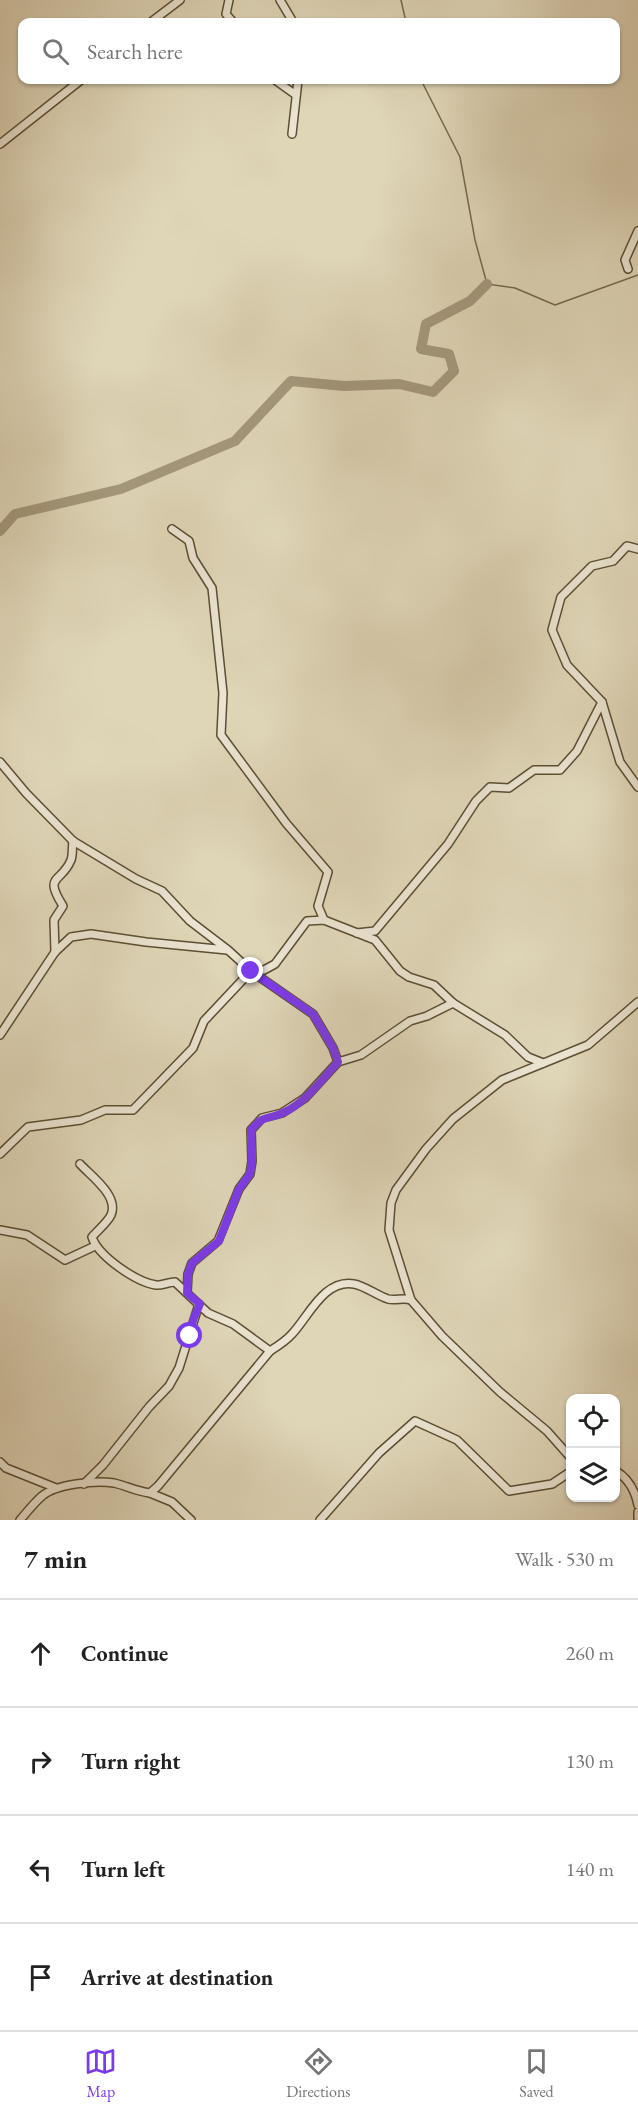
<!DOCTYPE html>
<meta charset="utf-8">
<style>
body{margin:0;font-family:"EB Garamond",serif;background:#f6f6f6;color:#222}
.controls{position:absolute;right:18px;bottom:18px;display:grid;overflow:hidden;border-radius:12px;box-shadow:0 2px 4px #0004}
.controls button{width:54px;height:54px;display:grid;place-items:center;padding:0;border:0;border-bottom:2px solid #e0e0e0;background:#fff;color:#222;font:30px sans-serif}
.stop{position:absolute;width:18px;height:18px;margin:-14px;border:4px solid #7c3aed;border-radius:50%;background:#fff}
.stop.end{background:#7c3aed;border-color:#fff;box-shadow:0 2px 6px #0008}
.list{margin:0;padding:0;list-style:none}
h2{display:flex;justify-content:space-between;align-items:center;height:78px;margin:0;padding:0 24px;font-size:26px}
h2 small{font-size:20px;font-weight:400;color:#767676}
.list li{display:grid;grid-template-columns:39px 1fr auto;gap:18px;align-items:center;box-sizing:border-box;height:108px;padding:0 24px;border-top:2px solid #e0e0e0}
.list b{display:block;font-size:22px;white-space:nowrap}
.list em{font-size:20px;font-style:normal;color:#767676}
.icon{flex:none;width:33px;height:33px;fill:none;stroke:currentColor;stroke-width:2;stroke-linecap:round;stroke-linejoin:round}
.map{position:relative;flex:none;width:638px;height:1520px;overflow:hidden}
.search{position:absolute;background:#fff;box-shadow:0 2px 4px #0004;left:18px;right:18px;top:18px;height:66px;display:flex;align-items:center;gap:15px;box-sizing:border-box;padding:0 21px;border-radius:12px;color:#767676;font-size:22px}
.sheet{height:510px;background:#fff}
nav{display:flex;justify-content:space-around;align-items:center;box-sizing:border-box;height:84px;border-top:2px solid #e0e0e0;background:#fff;font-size:16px;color:#767676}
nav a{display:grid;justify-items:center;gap:3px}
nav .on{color:#7c3aed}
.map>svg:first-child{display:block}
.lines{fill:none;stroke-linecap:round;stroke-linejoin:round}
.stream{stroke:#76684e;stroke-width:1.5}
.river{stroke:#a4987c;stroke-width:10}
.minor-casing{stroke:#5c4e34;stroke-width:10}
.minor{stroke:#eae4d1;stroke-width:7}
.route{stroke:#7c3aed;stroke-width:8}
</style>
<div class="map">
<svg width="638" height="1520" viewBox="0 0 638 1520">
<rect width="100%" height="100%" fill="#dfd6b8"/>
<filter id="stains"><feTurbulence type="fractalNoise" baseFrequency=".00333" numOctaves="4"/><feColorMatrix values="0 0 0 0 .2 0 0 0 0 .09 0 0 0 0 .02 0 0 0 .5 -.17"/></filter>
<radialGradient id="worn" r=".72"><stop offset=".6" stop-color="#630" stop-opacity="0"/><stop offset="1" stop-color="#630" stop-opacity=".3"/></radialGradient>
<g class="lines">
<g class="stream">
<polyline points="401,0 406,22"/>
<polyline points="421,80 460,157 475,240 487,284 515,288 555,305 638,275"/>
</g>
<polyline class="river" points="0,531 15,514 121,489 235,441 291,381 344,386 399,384 433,392 454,371 449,354 421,349 426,324 470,301 487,284"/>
<defs>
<g id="minor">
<polyline points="229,0 226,14 233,22"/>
<polyline points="280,0 293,22"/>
<polyline points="151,22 180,0"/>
<polyline points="275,80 296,95"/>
<polyline points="292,134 298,80"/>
<polyline points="0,144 81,80"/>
<polyline points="628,269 625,260 638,231"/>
<polyline points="172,529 189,541 193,558 212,588 223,693 221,735 286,823 328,872 318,906 324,920"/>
<polyline points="602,702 620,762 638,787"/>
<polyline points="0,762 26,793 73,841 136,879 162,891 190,921 228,950 251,971 264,970 275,964 307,921 324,920 375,940 400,971 409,977 434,985 453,1003 505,1035 528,1057 543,1063"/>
<polyline points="357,933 375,931 448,844 476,801 490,787 509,788 534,770 560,770 577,751 602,702 567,665 552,630 561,597 592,566 613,561 627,546 638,549"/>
<path d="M55,952L54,920L63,906C43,874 61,884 71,860C73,855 72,846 73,841"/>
<polyline points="0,1035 55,952 71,937 91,934 146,942 227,950"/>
<polyline points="0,1154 28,1127 81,1120 105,1110 133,1110 193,1048 204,1021 251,971 313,1014 333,1048 338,1062"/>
<path d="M80,1164C92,1177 119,1196 111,1215C107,1223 98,1230 92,1237C98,1256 136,1282 156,1285C161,1286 169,1282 175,1282L208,1313L233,1324L270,1351"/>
<polyline points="0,1230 27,1235 65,1260 95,1246"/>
<polyline points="187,1293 188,1274 192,1263 218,1241 239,1189 250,1174 252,1161 251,1130 262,1118 282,1113 305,1098 338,1062 361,1055 410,1021 427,1016 453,1003"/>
<polyline points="570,1457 547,1431 500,1392 442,1336 411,1300 389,1230 391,1203 396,1190 426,1149 453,1119 502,1080 588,1045 638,1002"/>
<polyline points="0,1462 6,1468 56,1488"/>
<path d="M616,1471C629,1479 635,1490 638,1505"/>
<polyline points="84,1484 103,1465 149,1407 169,1386 179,1368 199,1304"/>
<polyline points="150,1493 172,1502 191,1520"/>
<polyline points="638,1512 638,1518"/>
<path d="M20,1520C27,1512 34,1503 42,1496C56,1484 96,1480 114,1483C127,1486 135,1491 150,1493L158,1486L270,1351C278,1346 286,1341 292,1334C309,1316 324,1279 354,1284C363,1285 378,1296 388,1299C396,1301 403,1297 411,1300"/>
<polyline points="320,1520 379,1453 415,1421 457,1440 509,1491 552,1484 570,1472"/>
</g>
</defs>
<use href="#minor" class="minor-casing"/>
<use href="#minor" class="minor"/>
</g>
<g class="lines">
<path class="route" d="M190,1336L193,1320L200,1304L187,1293L188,1274L192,1263L219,1241L239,1189L250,1174L252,1161L251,1130C266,1113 265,1121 283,1113C305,1103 322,1080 338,1062L333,1048L313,1014L251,971"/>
</g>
<rect width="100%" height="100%" filter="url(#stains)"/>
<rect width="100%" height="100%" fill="url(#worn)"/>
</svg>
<div class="controls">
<button><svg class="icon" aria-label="locate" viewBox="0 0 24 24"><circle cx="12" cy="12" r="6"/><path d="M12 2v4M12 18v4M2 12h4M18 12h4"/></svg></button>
<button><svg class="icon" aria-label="layers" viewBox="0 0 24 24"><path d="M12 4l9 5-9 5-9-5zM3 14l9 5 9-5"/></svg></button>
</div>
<div class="stop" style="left:190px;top:1336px"></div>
<div class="stop end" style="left:251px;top:971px"></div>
<div class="search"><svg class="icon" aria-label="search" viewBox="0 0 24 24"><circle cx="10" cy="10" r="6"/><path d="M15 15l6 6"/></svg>Search here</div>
</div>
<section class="sheet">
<h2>7 min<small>Walk · 530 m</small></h2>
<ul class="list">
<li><svg class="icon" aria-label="ahead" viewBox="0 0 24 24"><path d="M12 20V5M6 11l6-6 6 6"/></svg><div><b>Continue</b></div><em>260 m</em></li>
<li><svg class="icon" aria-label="right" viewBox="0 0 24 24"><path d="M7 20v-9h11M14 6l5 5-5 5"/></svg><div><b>Turn right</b></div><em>130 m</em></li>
<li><svg class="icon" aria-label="left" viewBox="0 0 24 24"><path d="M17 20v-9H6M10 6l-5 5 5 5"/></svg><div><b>Turn left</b></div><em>140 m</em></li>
<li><svg class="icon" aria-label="arrive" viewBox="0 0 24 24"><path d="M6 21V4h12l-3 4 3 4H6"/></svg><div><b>Arrive at destination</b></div></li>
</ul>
</section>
<nav>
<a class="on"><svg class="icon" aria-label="map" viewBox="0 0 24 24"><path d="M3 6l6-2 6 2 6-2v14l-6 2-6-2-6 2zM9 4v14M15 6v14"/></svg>Map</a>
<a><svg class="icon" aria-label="directions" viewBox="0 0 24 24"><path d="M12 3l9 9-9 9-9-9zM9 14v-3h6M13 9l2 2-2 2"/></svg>Directions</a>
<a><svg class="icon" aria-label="saved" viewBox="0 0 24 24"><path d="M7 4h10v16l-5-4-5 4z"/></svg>Saved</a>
</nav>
